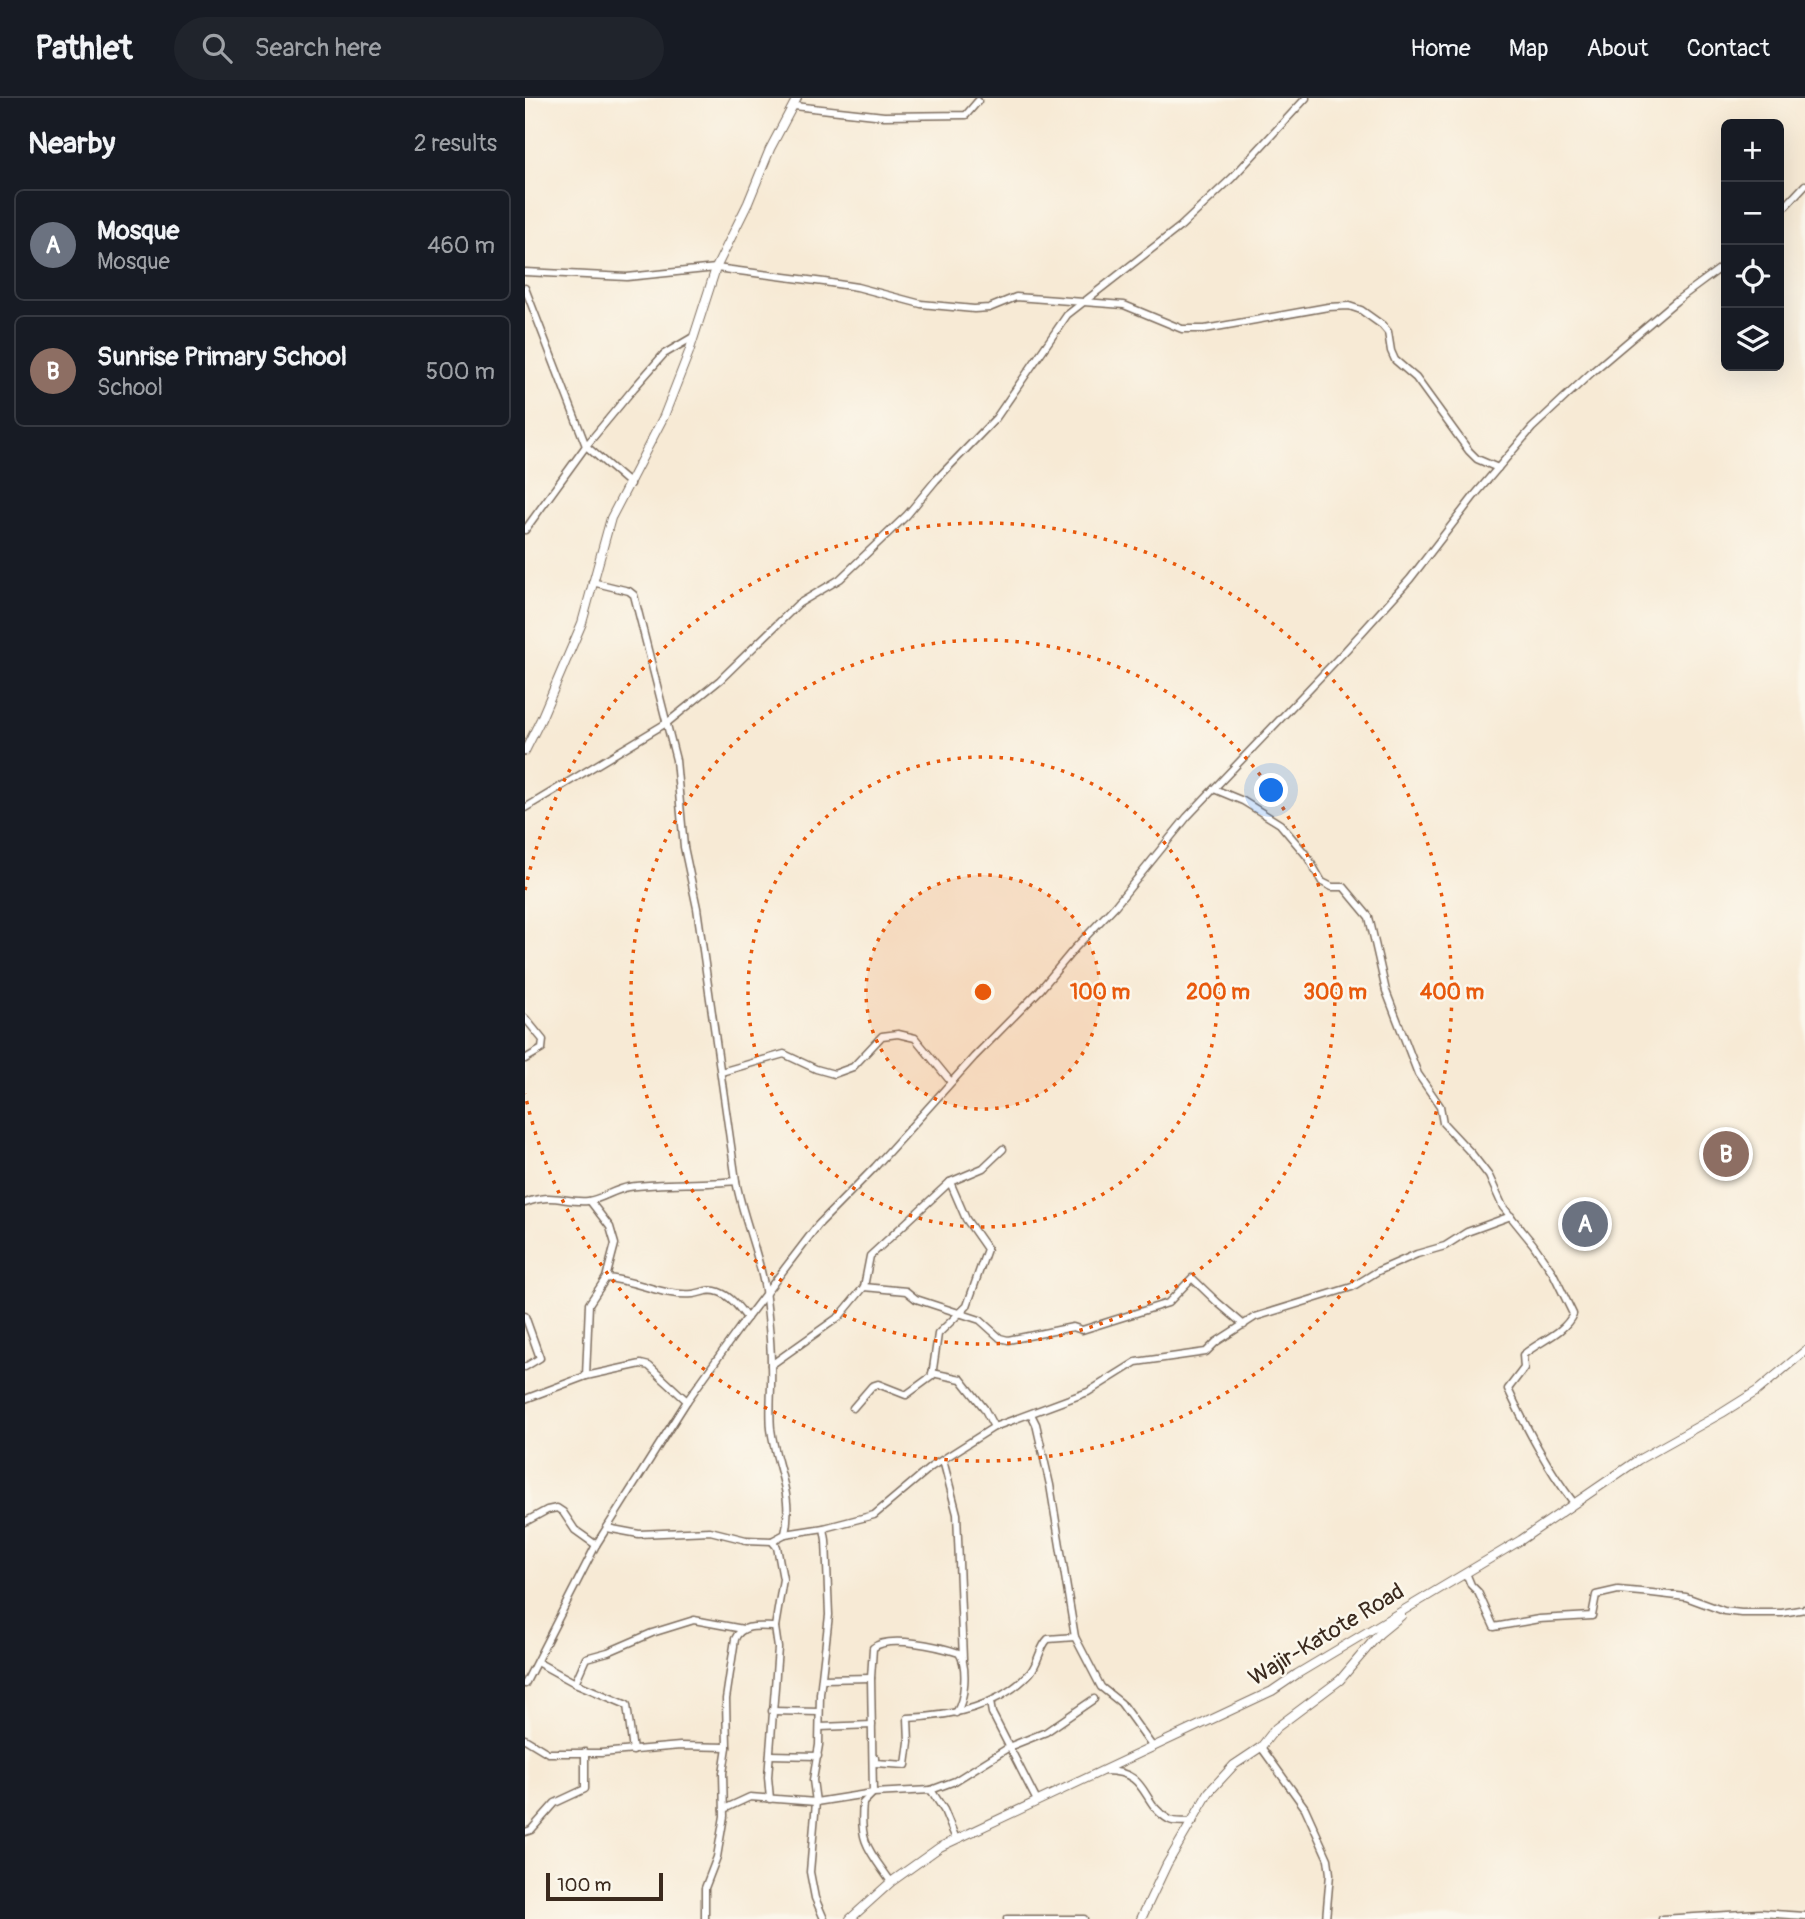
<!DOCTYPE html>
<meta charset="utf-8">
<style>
body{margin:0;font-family:Pangolin,sans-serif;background:#20242c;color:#f1f3f6}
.controls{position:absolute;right:21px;top:21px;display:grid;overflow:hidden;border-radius:10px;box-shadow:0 7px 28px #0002}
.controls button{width:63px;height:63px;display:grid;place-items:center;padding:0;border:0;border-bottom:2px solid #363941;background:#171b24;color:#f1f3f6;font:35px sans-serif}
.scale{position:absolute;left:21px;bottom:18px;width:117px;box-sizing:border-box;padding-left:7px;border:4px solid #3b2a1e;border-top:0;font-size:19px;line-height:24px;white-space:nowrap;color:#3b2a1e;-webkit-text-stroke:5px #fbf7ec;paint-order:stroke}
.you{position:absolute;left:747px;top:693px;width:24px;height:24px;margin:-18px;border:5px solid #fff;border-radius:50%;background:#1a73e8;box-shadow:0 0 0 10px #1a73e833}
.badge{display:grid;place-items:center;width:46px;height:46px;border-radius:50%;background:#d690ce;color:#fff;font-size:23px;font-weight:700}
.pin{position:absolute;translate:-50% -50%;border:4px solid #fff;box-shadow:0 2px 7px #0006}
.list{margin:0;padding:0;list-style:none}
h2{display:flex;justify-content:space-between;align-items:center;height:91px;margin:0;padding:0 28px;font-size:30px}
h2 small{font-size:23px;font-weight:400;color:#9ea1a6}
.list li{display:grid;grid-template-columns:46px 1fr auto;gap:21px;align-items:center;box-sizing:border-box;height:112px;margin:0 14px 14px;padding:0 14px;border:2px solid #363941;border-radius:10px}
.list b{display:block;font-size:26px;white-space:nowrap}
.list p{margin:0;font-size:23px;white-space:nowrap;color:#9ea1a6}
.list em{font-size:23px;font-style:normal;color:#9ea1a6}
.icon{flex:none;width:38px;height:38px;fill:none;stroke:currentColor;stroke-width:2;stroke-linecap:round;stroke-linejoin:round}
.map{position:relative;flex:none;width:1280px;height:1821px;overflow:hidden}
header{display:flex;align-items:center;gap:42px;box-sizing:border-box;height:98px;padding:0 35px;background:#171b24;border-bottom:2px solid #363941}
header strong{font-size:33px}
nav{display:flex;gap:38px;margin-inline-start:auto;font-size:24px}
.search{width:490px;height:63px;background:#20242c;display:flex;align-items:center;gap:18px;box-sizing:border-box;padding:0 24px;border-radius:38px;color:#9ea1a6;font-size:26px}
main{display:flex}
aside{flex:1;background:#171b24}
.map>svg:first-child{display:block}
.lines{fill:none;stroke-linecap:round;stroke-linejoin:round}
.minor-casing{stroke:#7d6d5e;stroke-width:9}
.tertiary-casing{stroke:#7d6d5e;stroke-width:10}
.minor{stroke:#fff;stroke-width:6}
.tertiary{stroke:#fff;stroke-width:8}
.ring{fill:none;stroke:#e8590c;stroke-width:3.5;stroke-dasharray:3.5 7}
.labels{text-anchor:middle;stroke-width:5;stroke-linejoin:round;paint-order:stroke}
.street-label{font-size:23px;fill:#3b2a1e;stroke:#fbf7ec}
.centre{fill:#e8590c;stroke:#fbf7ec;stroke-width:3.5}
.ring-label{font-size:21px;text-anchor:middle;font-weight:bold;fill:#e8590c;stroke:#fbf7ec;stroke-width:5;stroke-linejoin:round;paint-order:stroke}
</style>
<header>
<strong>Pathlet</strong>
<div class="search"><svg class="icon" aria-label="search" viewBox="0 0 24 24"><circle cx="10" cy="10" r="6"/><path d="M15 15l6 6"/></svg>Search here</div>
<nav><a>Home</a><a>Map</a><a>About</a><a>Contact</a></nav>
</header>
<main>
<aside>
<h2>Nearby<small>2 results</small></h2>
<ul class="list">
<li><span class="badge" style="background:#6b7280">A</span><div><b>Mosque</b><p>Mosque</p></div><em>460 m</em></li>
<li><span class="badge" style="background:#8d6e63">B</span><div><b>Sunrise Primary School</b><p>School</p></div><em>500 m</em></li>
</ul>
</aside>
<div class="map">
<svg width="1280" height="1821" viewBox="0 0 1280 1821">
<rect width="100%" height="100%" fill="#fbf7ec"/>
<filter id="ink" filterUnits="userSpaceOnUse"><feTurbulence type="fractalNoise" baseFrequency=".0143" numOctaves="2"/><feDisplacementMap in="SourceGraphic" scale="14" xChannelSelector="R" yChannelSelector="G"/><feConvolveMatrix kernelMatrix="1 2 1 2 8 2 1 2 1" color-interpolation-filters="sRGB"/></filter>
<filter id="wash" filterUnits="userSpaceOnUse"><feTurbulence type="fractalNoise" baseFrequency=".00686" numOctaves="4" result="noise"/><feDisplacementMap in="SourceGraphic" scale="28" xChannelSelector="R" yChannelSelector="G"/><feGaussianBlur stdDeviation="1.57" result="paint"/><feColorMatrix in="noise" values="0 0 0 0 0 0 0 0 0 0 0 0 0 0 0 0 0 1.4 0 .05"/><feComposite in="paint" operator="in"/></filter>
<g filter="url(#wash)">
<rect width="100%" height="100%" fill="#f7ead5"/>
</g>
<g filter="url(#ink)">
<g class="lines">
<defs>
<g id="minor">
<polyline points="269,8 359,18 441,17 453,3"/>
<polyline points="1254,115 1280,87"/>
<polyline points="0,174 102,179 191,170 299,184 332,189 396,206 449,211 464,210 491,199 599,207 657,231 680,231 803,209 824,208 836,212 857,227 863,234 866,253 870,262 891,280 944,353 952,361 973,370"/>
<polyline points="0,190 61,348 105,386"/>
<polyline points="0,432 61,348 109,290 139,256 168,239"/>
<path d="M67,484L104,493L109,497L151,662L159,749L172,810L211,1083C218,1121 234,1155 240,1192C243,1216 246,1242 246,1267C247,1288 244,1310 246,1331C251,1370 269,1396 260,1436L247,1443L252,1449L258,1481L250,1529L253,1550L243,1679L245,1701"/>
<path d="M689,691L718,703L755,726L782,758L797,784L807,789H819L844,819L861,893L893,976L915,1008L918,1025L947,1056L964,1078L978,1109L1008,1146L1028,1175L1048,1216C1039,1236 1014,1243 998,1257L999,1270L983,1291C1002,1331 1022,1370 1049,1405"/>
<polyline points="0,710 143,624 195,582 273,506 315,481 382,417 411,382 471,320 542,217 656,128 707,80 781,0"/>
<polyline points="0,920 18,942 17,951 0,961"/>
<polyline points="196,974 259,956 291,971 309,976 328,969 357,938 373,936 390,940 426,984"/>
<path d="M0,1105C30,1094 37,1105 63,1103C75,1102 90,1091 104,1089C139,1084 176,1087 211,1083"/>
<path d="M81,1180C111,1182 138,1199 168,1196C177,1195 184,1190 194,1194C206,1198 215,1211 222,1220"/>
<polyline points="339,1189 381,1193 391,1201 455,1222 475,1240 483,1242 548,1229 557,1232 643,1205 667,1180 692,1204 719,1227"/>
<polyline points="0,1218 15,1260 0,1269"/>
<polyline points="246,1267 315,1218 339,1189 345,1158 425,1084 458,1070 478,1051"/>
<polyline points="407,1275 436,1281 459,1310 469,1329"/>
<polyline points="61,1278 64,1206 81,1180 90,1146 85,1129 65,1103"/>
<polyline points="0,1301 61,1278 116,1266 124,1268 162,1303"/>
<polyline points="328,1310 347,1288 353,1286 381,1297 407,1278 413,1236 442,1208 462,1151 441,1121 425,1084"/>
<polyline points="506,1316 511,1326 525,1387 550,1539 576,1589 596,1605 627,1648"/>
<polyline points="418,1362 432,1416 438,1561"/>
<polyline points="0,1424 22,1412 32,1410 38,1414 50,1432 71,1447"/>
<polyline points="82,1430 114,1436 185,1433 221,1442 247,1443"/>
<polyline points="299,1430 349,1417 406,1369 469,1329 563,1294 611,1264 681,1254 691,1244 730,1219 827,1189 853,1173 892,1156 920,1148 942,1134 986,1118"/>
<polyline points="260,1436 299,1430 301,1442 304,1517 295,1596 294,1647 288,1682 291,1704 285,1774 290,1800 299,1821"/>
<polyline points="941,1475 946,1487 953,1494 969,1529 1014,1521 1067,1518 1071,1497 1093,1492 1127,1495 1161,1499 1199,1513 1216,1515 1257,1515 1280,1511"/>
<polyline points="12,1564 50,1585 61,1560 83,1554 127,1535 169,1522 218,1531"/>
<polyline points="298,1581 346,1580"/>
<polyline points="50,1585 102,1607 108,1653"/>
<polyline points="0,1586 71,1447 134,1347 162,1303 215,1229 293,1127 350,1069 449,959 515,892 550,850 590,808 662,719 821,552 885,481 949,398 1007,330 1066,275 1151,203 1201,166"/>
<polyline points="465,1604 467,1615 512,1703"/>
<polyline points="247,1613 294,1614"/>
<polyline points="295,1629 347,1627"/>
<polyline points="0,1641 23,1655 76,1655 155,1648 202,1649"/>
<polyline points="736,1649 780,1710 803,1761 805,1776 801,1821"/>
<polyline points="245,1657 293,1658"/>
<path d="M350,1660V1665L381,1667L384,1644L383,1620C427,1618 474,1609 505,1575C514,1564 514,1550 523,1541L550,1539"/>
<path d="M580,1673C625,1673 615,1706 645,1722C651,1725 661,1723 668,1724"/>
<polyline points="406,1692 430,1683 486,1648 521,1634 569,1601"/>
<polyline points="199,1711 225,1699 291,1704 348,1695 406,1692 419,1712 431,1741"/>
<polyline points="0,1734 6,1732 30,1705 60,1691 60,1654"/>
<path d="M366,1784C344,1752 334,1745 338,1705L348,1695L346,1580L348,1550C363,1536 416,1549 434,1555C443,1568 440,1602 431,1615"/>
<path d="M180,1821V1790L192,1759L199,1718L198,1675L202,1649L201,1601L210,1541C217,1525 235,1529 250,1529"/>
<polyline points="482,1821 559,1821"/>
<polyline points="1137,1821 1235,1815 1280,1818"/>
</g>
<g id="tertiary">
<polyline points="0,653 16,621 57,525 86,420 139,318 164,254 191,170 223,105 245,51 272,0"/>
<polyline points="325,1821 366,1784 415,1749 747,1593 772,1576 996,1442 1113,1362 1197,1315 1232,1293 1280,1253"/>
<polyline points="616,1821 642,1766 684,1694 709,1667 736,1649 751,1630 815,1582 854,1536 876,1518"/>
</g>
</defs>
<use href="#minor" class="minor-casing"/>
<use href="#tertiary" class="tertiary-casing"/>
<use href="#minor" class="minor"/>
<use href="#tertiary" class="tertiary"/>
</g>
</g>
<circle cx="458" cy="894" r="117" fill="#e8590c" fill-opacity=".12"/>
<g class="ring">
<circle cx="458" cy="894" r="117"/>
<circle cx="458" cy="894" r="235"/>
<circle cx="458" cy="894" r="352"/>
<path d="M0 792A469 469 0 1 1 0 996"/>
</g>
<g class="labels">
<g class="street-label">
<text transform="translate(801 1536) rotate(-31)" y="8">Wajir-Katote Road</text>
</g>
</g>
<circle cx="458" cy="894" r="10" class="centre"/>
<g class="ring-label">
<text x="575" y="901">100 m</text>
<text x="693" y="901">200 m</text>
<text x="810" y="901">300 m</text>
<text x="927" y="901">400 m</text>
</g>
</svg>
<div class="controls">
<button>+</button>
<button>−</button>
<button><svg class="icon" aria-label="locate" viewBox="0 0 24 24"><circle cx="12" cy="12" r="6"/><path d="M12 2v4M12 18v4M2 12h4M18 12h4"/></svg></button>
<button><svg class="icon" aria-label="layers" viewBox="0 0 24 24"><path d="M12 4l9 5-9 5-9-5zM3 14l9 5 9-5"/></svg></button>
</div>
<div class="scale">100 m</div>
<div class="you"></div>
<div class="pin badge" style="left:1060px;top:1126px;background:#6b7280">A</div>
<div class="pin badge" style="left:1201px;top:1056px;background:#8d6e63">B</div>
</div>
</main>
